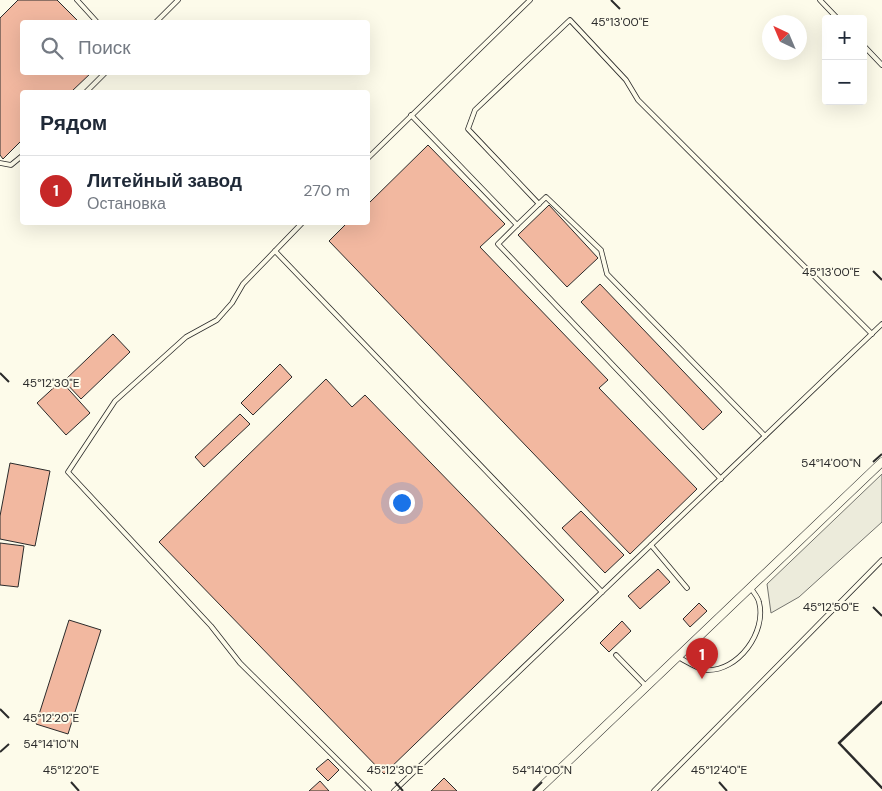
<!DOCTYPE html>
<html lang="ru">
<meta charset="utf-8">
<style>
body{margin:0;font-family:"DM Sans",sans-serif;background:#f6f6f7;color:#1f2937}
.controls{position:absolute;right:15px;top:15px;display:grid;overflow:hidden;border-radius:5px;box-shadow:0 5px 20px #0002}
.controls button{width:45px;height:45px;display:grid;place-items:center;padding:0;border:0;border-bottom:1px solid #e0e1e3;background:#fff;color:#1f2937;font:25px sans-serif}
.compass{position:absolute;left:762px;top:15px;width:45px;height:45px;border-radius:50%;background:#fff;box-shadow:0 5px 20px #0002;rotate:316deg}
.you{position:absolute;left:401px;top:502px;width:18px;height:18px;margin:-12px;border:4px solid #fff;border-radius:50%;background:#1a73e8;box-shadow:0 0 0 8px #1a73e833}
.badge{display:grid;place-items:center;width:32px;height:32px;border-radius:50%;background:#c62828;color:#fff;font-size:16px;font-weight:700}
.pin{position:absolute;translate:-50% -41px;filter:drop-shadow(0 1px 2px #0008)}
.pin::after{content:'';position:absolute;top:26px;width:18px;height:15px;background:inherit;clip-path:polygon(0 0,100% 0,50% 100%)}
.list{margin:0;padding:0;list-style:none}
h2{display:flex;justify-content:space-between;align-items:center;height:65px;margin:0;padding:0 20px;font-size:21px}
h2 small{font-size:16px;font-weight:400;color:#747a83}
.list li{display:grid;grid-template-columns:32px 1fr auto;gap:15px;align-items:center;box-sizing:border-box;height:70px;padding:0 20px;border-top:1px solid #e0e1e3}
.list b{display:block;font-size:19px;white-space:nowrap}
.list p{margin:0;font-size:16px;white-space:nowrap;color:#747a83}
.list em{font-size:16px;font-style:normal;color:#747a83}
.icon{flex:none;width:28px;height:28px;fill:none;stroke:currentColor;stroke-width:2;stroke-linecap:round;stroke-linejoin:round}
.map{position:relative;flex:none;width:882px;height:791px;overflow:hidden}
.search{position:absolute;background:#fff;box-shadow:0 5px 20px #0002;left:20px;top:20px;width:350px;height:55px;display:flex;align-items:center;gap:12px;box-sizing:border-box;padding:0 18px;border-radius:5px;color:#747a83;font-size:19px}
.panel{position:absolute;background:#fff;box-shadow:0 5px 20px #0002;left:20px;top:90px;width:350px;height:135px;border-radius:5px}
.map>svg:first-child{display:block}
.green{fill:#ecebdb;stroke:#74746e}
.building{fill:#f2b8a0;stroke:#2b2b2b}
.lines{fill:none;stroke-linecap:round;stroke-linejoin:round}
.service-casing{stroke:#2b2b2b;stroke-width:5.5}
.minor-casing{stroke:#2b2b2b;stroke-width:9}
.service{stroke:#fdfbea;stroke-width:4}
.minor{stroke:#fdfbea;stroke-width:8}
.wall{stroke:#2b2b2b;stroke-width:2.5}
.ticks{fill:none;stroke:#2b2b2b;stroke-width:2}
.ticks-label{font-size:12px;text-anchor:middle;fill:#2b2b2b;stroke:#fdfbea;stroke-width:4;stroke-linejoin:round;paint-order:stroke}
</style>
<div class="map">
<svg width="882" height="791" viewBox="0 0 882 791">
<rect width="100%" height="100%" fill="#fdfbea"/>
<polygon class="green" points="882,474 882,522 799,597 771,613 767,584"/>
<g class="building">
<polygon points="18,0 57,0 79,22 22,22 22,72 92,72 71,92 22,92 22,140 3,159 0,155 0,18"/>
<polygon points="428,145 505,224 480,247 608,380 599,388 697,489 630,554 329,241 348,222 368,222 368,204"/>
<polygon points="549,205 598,258 567,287 518,235"/>
<polygon points="600,284 722,412 703,430 581,302"/>
<polygon points="113,334 130,352 81,399 64,381"/>
<polygon points="280,364 292,377 253,415 241,403"/>
<polygon points="326,379 352,407 365,395 564,600 384,774 159,542"/>
<polygon points="61,381 90,413 66,435 37,403"/>
<polygon points="240,414 250,424 204,467 195,457"/>
<polygon points="10,463 50,471 35,546 0,539 0,516"/>
<polygon points="581,511 624,555 605,573 562,528"/>
<polygon points="0,543 24,546 18,587 0,585"/>
<polygon points="658,569 670,582 640,609 628,596"/>
<polygon points="699,603 707,611 690,627 683,619"/>
<polygon points="69,620 101,630 68,734 36,724"/>
<polygon points="622,621 631,631 609,652 600,643"/>
<polygon points="328,759 339,770 328,781 316,769"/>
<polygon points="444,778 457,791 431,791"/>
<polygon points="320,781 329,791 309,791"/>
</g>
<g class="lines">
<defs>
<g id="service">
<polyline points="77,0 97,22"/>
<polyline points="820,0 838,19"/>
<polyline points="156,22 178,0"/>
<polyline points="863,45 882,65"/>
<polyline points="86,92 106,72"/>
<polyline points="411,115 517,225 498,244 721,479"/>
<polyline points="368,158 530,0"/>
<polyline points="0,163 11,165 22,156"/>
<polyline points="539,204 468,129 475,110 570,20 626,80 638,100 872,334"/>
<polyline points="517,225 546,197 601,250 607,274 765,436"/>
<polyline points="275,251 303,222"/>
<polyline points="651,545 687,588"/>
<polyline points="616,655 646,686"/>
<path d="M678,657C686,661 697,669 706,670C738,672 767,632 759,602C758,597 753,592 751,588"/>
<polyline points="369,791 240,663 211,626 68,472 115,401 186,337 217,320 232,303 243,284 275,251 602,592"/>
<polyline points="394,791 882,324"/>
<polyline points="654,791 882,560"/>
</g>
<polyline id="minor" points="537,791 882,462"/>
</defs>
<use href="#service" class="service-casing"/>
<use href="#minor" class="minor-casing"/>
<use href="#service" class="service"/>
<use href="#minor" class="minor"/>
<polyline class="wall" points="882,702 839,743 882,788"/>
</g>
<path class="ticks" d="M611,0L620,9M873,271L882,280M0,373L9,382M873,462L882,454M873,607L882,616M0,709L9,718M0,752L9,744M71,782L79,791M395,782L403,791M719,782L727,791M533,791L542,782"/>
<g class="ticks-label">
<text x="620" y="26">45°13'00"E</text>
<text x="831" y="276">45°13'00"E</text>
<text x="51" y="387">45°12'30"E</text>
<text x="831" y="467">54°14'00"N</text>
<text x="831" y="611">45°12'50"E</text>
<text x="51" y="722">45°12'20"E</text>
<text x="51" y="748">54°14'10"N</text>
<text x="71" y="774">45°12'20"E</text>
<text x="395" y="774">45°12'30"E</text>
<text x="719" y="774">45°12'40"E</text>
<text x="542" y="774">54°14'00"N</text>
</g>
</svg>
<div class="controls">
<button>+</button>
<button>−</button>
</div>
<svg class="compass" viewBox="-18 -18 36 36"><path d="M0-13l5 13h-10z" fill="#e53935"/><path d="M0 13l5-13h-10z" fill="#747a83"/></svg>
<div class="you"></div>
<div class="pin badge" style="left:702px;top:679px">1</div>
<div class="search"><svg class="icon" aria-label="search" viewBox="0 0 24 24"><circle cx="10" cy="10" r="6"/><path d="M15 15l6 6"/></svg>Поиск</div>
<section class="panel">
<h2>Рядом<small></small></h2>
<ul class="list">
<li><span class="badge">1</span><div><b>Литейный завод</b><p>Остановка</p></div><em>270 m</em></li>
</ul>
</section>
</div>
